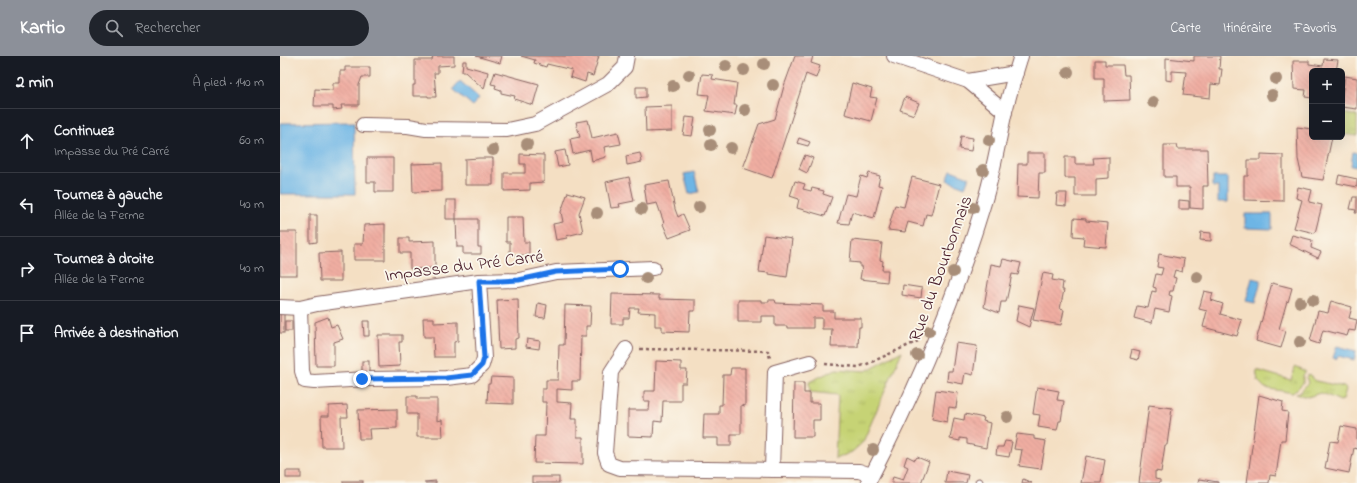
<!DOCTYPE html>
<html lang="fr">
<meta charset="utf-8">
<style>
body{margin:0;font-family:"Indie Flower",sans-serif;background:#20242c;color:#f1f3f6}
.controls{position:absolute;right:12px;top:12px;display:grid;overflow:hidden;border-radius:6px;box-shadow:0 4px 16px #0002}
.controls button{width:36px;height:36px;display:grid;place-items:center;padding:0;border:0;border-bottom:1px solid #363941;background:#171b24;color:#f1f3f6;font:20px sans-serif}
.stop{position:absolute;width:12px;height:12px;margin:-9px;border:3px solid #1a73e8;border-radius:50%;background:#fff}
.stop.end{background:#1a73e8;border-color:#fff;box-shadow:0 1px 4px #0008}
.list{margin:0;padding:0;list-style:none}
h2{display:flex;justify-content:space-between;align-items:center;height:52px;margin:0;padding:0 16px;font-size:17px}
h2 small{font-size:13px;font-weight:400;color:#9ea1a6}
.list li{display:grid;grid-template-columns:26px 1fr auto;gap:12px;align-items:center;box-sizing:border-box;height:64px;padding:0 16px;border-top:1px solid #363941}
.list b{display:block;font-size:15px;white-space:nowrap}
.list p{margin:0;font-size:13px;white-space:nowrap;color:#9ea1a6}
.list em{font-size:13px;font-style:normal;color:#9ea1a6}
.icon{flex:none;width:22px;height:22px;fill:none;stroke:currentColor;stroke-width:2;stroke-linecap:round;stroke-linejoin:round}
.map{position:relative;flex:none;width:1077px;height:427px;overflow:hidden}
header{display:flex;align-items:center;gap:24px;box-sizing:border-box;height:56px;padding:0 20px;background:#8c9099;color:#fff}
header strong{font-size:19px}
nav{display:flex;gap:22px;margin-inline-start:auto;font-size:14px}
.search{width:280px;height:36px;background:#20242c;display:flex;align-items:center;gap:10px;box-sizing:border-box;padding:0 14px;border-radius:22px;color:#9ea1a6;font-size:15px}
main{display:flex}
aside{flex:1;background:#171b24}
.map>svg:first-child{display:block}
.grass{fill:url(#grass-tufts);stroke:#887950}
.water{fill:#6db5e5;stroke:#5c6a88}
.building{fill:url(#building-back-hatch)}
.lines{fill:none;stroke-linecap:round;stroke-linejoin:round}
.service-casing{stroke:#866260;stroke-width:9}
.minor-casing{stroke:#866260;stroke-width:16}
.path{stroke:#866260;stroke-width:2.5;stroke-dasharray:3 3;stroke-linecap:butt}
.service{stroke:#fff;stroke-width:7}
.minor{stroke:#fff;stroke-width:14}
.tree{fill:#a88e79}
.route{stroke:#1a73e8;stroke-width:5}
.labels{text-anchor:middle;stroke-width:3.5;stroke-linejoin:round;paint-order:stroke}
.street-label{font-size:18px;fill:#4a1f2b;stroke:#fbf7ec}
</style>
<header>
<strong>Kartio</strong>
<div class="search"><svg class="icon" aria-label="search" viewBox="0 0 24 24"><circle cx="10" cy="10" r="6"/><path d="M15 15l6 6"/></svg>Rechercher</div>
<nav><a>Carte</a><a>Itinéraire</a><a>Favoris</a></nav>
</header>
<main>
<aside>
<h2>2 min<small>À pied · 140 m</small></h2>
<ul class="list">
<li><svg class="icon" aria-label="ahead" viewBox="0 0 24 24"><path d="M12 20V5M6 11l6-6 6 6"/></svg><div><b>Continuez</b><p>Impasse du Pré Carré</p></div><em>60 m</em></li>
<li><svg class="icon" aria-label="left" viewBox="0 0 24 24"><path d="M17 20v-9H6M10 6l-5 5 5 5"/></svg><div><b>Tournez à gauche</b><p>Allée de la Ferme</p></div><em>40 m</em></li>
<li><svg class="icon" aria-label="right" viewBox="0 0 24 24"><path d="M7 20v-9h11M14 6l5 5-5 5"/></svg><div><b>Tournez à droite</b><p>Allée de la Ferme</p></div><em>40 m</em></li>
<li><svg class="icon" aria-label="arrive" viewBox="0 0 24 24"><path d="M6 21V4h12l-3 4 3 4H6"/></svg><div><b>Arrivée à destination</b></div></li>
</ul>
</aside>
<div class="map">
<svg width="1077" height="427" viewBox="0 0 1077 427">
<defs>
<pattern id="grass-tufts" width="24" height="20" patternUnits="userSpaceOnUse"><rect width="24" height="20" fill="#c6d374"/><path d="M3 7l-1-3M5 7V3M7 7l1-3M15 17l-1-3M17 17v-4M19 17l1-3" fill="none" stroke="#acb565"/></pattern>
<pattern id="building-back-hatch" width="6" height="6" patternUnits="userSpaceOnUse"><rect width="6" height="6" fill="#f0aea2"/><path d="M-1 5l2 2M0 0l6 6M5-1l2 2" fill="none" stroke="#cf958c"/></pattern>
</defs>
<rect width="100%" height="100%" fill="#fbf7ec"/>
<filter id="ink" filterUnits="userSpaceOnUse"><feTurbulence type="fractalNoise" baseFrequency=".025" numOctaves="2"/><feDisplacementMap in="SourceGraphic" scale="8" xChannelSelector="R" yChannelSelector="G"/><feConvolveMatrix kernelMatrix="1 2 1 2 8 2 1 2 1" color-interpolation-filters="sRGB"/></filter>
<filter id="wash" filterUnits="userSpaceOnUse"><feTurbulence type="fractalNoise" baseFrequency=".012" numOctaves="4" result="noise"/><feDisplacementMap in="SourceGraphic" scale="16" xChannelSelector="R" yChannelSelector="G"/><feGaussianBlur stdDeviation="0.9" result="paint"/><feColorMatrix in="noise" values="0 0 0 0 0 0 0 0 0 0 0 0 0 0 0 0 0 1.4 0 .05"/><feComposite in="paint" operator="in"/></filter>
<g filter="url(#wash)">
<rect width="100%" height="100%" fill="#f4dfc3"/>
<g class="grass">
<polygon points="1062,57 1077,60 1077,80 1062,78"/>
<polygon points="622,295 583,386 572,396 555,403 558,339 530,336 529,326 556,313 586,315"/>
<polygon points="1015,311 1026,316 1023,319 1023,327 1013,337 985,332 978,325 976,314 1011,324"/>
<polygon points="1028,319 1031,320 1036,325 1064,331 1066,333 1063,344 1060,345 1047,339 1040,337 1028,341 1016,338 1021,335 1028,327 1026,321"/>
</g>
<g class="water">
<polygon points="180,25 199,42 193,50 173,33"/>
<polygon points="74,66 75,138 0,138 0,67"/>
<polygon points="1073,96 1077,97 1077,111 1071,110"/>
<polygon points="671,114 689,121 685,131 667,124"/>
<polygon points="414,116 419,136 409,138 404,118"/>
<polygon points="933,121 948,121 948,146 938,146 938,131 933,131"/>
<polygon points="965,158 992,158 992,173 965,172"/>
<polygon points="972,222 981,224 975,247 966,245"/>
<polygon points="1057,290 1076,295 1074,304 1058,300 1057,303 1053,302"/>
</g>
<g id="blocks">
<g class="building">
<polygon points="153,0 174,0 174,9 158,10 158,17 154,17 156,41 148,41 148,40 133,40 133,29 135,29 135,4 152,4"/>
<polygon points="196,0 222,0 220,7"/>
<polygon points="241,0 319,0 313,20 307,18 305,26 290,21 292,14 267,8 266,11 254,7 255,4"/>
<polygon points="515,0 533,0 531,7 540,10 536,22 526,18 492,122 463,112 479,68 495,63 504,30"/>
<polygon points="914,0 940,0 939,13 942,13 940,29 931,28 930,42 903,39 906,16 892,15 892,25 886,24 886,2 914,5"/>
<polygon points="1044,3 1058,4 1056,15 1032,15 1032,42 1025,41 1026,34 1014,33 1013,5 1029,5 1029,8 1043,10"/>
<polygon points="815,4 825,4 825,9 843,9 844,19 849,19 850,44 824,45 824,22 815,22"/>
<polygon points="183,5 186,5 186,10 208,16 204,33 185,16 182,16"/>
<polygon points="65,11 90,11 90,21 82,21 79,29 79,49 61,49 62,53 53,54 53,50 34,50 35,33 53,34 53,27 60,27 60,15 65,15"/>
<polygon points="215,16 259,28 253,49 234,43 235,40 221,37 221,34 215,32 216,29 211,28"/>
<polygon points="422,18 433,19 432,23 457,27 454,49 457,49 455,59 426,55 429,39 419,38"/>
<polygon points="1065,20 1077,22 1077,53 1062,51 1062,40"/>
<polygon points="572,27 592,33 590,41 597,42 591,65 565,58"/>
<polygon points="356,31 366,31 366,41 356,42"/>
<polygon points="625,41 639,47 634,59 620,54"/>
<polygon points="392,50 392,75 366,76 365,51"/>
<polygon points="406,61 415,62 412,80 403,79"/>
<polygon points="308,64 312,82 338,76 341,88 324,91 326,101 312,105 310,94 293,98 290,83 300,81 296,66"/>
<polygon points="1017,71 1032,73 1032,81 1052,81 1043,124 1022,121 1018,103"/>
<polygon points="681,80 693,82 691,95 679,93"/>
<polygon points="519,82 530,86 528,90 517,87"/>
<polygon points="884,89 896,89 897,93 927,93 928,130 923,130 923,153 910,152 910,131 896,131 896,121 884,121"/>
<polygon points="285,94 288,109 278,111 275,96"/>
<polygon points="360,97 362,106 347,109 346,100"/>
<polygon points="747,97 765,97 765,117 759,117 758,142 737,141 738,108 747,108"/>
<polygon points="240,98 264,99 264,126 250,127 250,134 224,135 224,117 245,117 245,108 240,108"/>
<polygon points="981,98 1003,99 1003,145 964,144 964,120 968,120 968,104 981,104"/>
<polygon points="525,99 533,102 527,117 519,113"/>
<polygon points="785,101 795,101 795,108 814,108 813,102 829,101 829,122 816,123 816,140 795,140 795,122 785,122"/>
<polygon points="87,102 113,102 113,136 95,136 95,126 87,126"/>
<polygon points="199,102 213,102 213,129 185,129 185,103"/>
<polygon points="162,107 162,135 133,136 132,108"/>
<polygon points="589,117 600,120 598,129 602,130 594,162 572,156 569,168 558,167 566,138 576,140 581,120 587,122"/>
<polygon points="1059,119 1077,123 1077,131 1057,127"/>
<polygon points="349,121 354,145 339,148 340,151 331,152 326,126"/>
<polygon points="632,121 659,128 651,159 646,158 643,170 628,166 625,176 608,174 615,149 624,151"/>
<polygon points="389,125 395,153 398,161 403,158 410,174 389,182 383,168 384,167 377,147 367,149 364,129"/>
<polygon points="515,125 525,128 523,133 531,135 532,132 544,135 543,138 552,141 545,160 517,152 519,143 510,140"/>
<polygon points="1018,131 1032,134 1029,146 1042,149 1035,177 1014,172 1022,144 1016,142"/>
<polygon points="288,136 305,141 299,157 303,176 286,180 287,182 276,184 273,168 283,166 281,156"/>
<polygon points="777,137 787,137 786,150 776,149"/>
<polygon points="1073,141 1077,141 1077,157 1075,157 1076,154 1070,153"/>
<rect x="166" y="144" width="10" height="19"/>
<polygon points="899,144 909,145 909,153 899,153"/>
<polygon points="30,159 37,159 37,186 30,187"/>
<polygon points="226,161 243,161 244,186 249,186 249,199 230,199 230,186 226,186"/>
<polygon points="794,162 806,163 806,165 828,167 826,191 803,189 804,181 793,180"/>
<polygon points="176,163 198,163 198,191 201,191 201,198 183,198 183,191 177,191"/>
<polygon points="105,168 105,204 74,204 74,188 83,188 84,169"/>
<rect x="0" y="176" width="17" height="43"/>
<polygon points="921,176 931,177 931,185 920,184"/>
<polygon points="484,179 512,183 507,221 489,218 489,217 479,216"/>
<polygon points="1012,179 1032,184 1031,192 1041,196 1038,202 1009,188"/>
<polygon points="120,182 129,182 129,186 155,185 155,212 130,213 130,197 120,197"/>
<polygon points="572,184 602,187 600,204 603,205 602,214 608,214 607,226 580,223 582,211 580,211 580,207 570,206"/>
<polygon points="61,196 61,225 40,225 39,197"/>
<polygon points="879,198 904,203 902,216 895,214 893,221 896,222 893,235 890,235 889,239 892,240 889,256 875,253 872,267 854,262 857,250 868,252 872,235 876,236 876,232 873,231 876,218 881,219 883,212 877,211"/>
<polygon points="723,203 741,207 738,219 732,218 726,246 721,246 719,257 704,251 711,208 721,210"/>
<polygon points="763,217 773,219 772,224 783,226 782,234 784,234 780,253 784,254 781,269 753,264"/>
<polygon points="992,227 1012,232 1008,246 1007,245 999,273 1006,275 1001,292 976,285"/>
<polygon points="623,229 642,232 641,242 622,239"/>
<polygon points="924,235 933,237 931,244 943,248 940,258 962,264 957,280 923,271 927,255 919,253"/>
<polygon points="332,238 379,239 379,243 415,244 415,255 410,255 409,276 382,275 382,270 375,270 375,257 358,256 359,252 350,252 349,262 343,262 343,268 331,268"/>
<polygon points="238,243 239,282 235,283 235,292 219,293 217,244"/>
<polygon points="458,244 481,244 481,246 489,246 489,244 495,244 496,247 543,249 543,255 554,255 554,262 581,262 581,271 579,271 578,291 551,291 552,273 542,273 542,262 533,262 533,272 507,272 507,270 495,270 495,260 481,260 481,266 458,266"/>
<polygon points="1051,245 1072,251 1069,262 1077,264 1075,275 1069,274 1067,280 1043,274 1039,288 1030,285 1038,255 1048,257"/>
<polygon points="258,247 267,249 265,262 256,261"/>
<polygon points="285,249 311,250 310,270 306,270 306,280 301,280 300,325 292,325 292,334 277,333 277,346 292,347 291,363 297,363 297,381 303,381 303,408 254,407 255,380 265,380 266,346 262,346 262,333 266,333 266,324 278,324 279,289 284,289"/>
<polygon points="739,249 754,252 749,271 736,265"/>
<rect x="0" y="258" width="4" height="19"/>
<polygon points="48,261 51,271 57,269 63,283 54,286 54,310 36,310 35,266"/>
<polygon points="143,262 154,262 154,267 178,266 178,285 174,286 174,301 154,301 153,281 144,281"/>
<rect x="5" y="265" width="7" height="10"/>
<polygon points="83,265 89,265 89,280 84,280"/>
<polygon points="98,279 122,279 122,286 119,286 120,310 99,311"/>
<polygon points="247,283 260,285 259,293 246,291"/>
<polygon points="676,287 697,290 693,319 685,317 683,328 667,325 668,315 672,315"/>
<polygon points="852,294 860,296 858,304 850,302"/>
<rect x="82" y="305" width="7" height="11"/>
<polygon points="376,305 401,306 401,314 407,314 406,327 401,327 401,345 383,345 382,366 374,365 373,381 348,380 348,354 369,354 370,345 364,345 364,335 375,335"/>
<polygon points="451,312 465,312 465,350 461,349 461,378 451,378 451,390 438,390 438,382 423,382 424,358 439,358 439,349 442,349 443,319 450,319"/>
<polygon points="211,321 233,322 233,348 207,347 208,328 210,328"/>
<polygon points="514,327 524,327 524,337 530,337 530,347 540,347 540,364 533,364 533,381 513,381"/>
<polygon points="757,331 779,335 777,344 784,345 781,365 779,365 777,374 758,371 760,359 753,358"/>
<polygon points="656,334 678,337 676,352 669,351 667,366 652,363"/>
<polygon points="979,339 1003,346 1002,355 1008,356 1005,384 1001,384 996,420 990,419 989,427 967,427"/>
<polygon points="127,340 137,340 137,343 157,343 157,365 162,364 163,381 137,381 137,358 127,358"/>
<polygon points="67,349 68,361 61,361 62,391 42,391 41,360 49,360 49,350"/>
<polygon points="869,349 892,352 887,389 885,389 881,416 875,415 875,423 880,424 880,427 859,427"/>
<polygon points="117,353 117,372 89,373 90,383 79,383 78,354"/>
<polygon points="685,358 704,362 703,365 710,367 706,392 687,388 687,383 680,382 680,385 670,383 674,362 684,364"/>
<polygon points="1061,370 1077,373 1077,393 1074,392 1069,417 1045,412 1050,385 1058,386"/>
<polygon points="737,378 754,380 754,383 766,385 761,413 739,410 742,394 734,393"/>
<polygon points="725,385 732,386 729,401 716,399 717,391 723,391"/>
<polygon points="627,400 635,404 637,401 649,406 641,427 611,427 613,421 623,424 628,411 624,409"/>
<polygon points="806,400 825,404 821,427 801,427"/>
<rect x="6" y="415" width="15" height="7"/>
<polygon points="667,415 688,419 686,427 665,427"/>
<rect x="252" y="421" width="27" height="6"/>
<polygon points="743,423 752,427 742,427"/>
<polygon points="919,423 938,426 938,427 918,427"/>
<rect x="63" y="425" width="20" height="2"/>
<polygon points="156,425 156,427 144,427 144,426"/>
</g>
</g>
</g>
<g filter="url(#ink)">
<use href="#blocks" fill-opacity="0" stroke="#866260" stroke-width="1"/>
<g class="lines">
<defs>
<polyline id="service" points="699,427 699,426"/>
<g id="minor">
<polyline points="614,0 688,25 725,56"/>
<polyline points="688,25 736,17"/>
<polyline points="83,69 128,70 146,73 227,74 255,68 328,28 345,11 347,0"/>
<polyline points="0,251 20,252 37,248 199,225 239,224 276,216 373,212"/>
<polyline points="20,252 22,315 25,325 34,326 88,323 166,322 192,319 202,309 204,302 199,225"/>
<polyline points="346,293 331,316 325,397 329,408 340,412 579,415 591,419"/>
<polyline points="492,414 495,316 530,306"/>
<path d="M588,427C634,338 674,246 703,150C713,119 718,87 725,55C730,37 735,18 741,0"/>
</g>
</defs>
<use href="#service" class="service-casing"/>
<use href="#minor" class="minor-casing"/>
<g class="path">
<polyline points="360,293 488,295 490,302"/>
<polyline points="545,308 578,311 587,308 638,285"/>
</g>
<use href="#service" class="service"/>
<use href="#minor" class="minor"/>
</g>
<g class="tree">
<circle cx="484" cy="8" r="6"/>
<circle cx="446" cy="10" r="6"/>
<circle cx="464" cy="14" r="6"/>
<circle cx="788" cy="16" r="6"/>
<circle cx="409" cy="19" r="6"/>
<circle cx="996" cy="23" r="6"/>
<circle cx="493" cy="29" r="6"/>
<circle cx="393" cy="30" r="6"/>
<circle cx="992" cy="39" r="6"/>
<circle cx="873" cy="46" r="6"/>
<circle cx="465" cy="54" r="6"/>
<circle cx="430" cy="74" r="6"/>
<circle cx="709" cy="84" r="6"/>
<circle cx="247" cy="88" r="6"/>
<circle cx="431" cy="89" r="6"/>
<circle cx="451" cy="92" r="6"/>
<circle cx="213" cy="94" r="6"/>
<circle cx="703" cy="114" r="6"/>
<circle cx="419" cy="151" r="6"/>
<circle cx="693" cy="152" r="6"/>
<circle cx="362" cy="153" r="6"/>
<circle cx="317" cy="157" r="6"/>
<circle cx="673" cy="216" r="6"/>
<circle cx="917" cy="221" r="6"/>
<circle cx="366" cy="222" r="6"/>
<circle cx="1033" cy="244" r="6"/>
<circle cx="1020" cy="246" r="6"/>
<circle cx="649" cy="275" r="6"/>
<circle cx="1020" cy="286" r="6"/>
<circle cx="637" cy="299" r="6"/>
<circle cx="727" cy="361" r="6"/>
<circle cx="593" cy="394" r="6"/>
</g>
</g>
<g class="lines" filter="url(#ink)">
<polyline class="route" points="82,323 166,322 192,319 202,309 204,302 199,225 220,225 239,224 276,216 340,213"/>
</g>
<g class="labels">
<g class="street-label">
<text transform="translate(184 209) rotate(-7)" y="6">Impasse du Pré Carré</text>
<text transform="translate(660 212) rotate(-70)" y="6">Rue du Bourbonnais</text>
</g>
</g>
</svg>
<div class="controls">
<button>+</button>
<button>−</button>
</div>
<div class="stop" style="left:340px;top:213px"></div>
<div class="stop end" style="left:82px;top:323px"></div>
</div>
</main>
